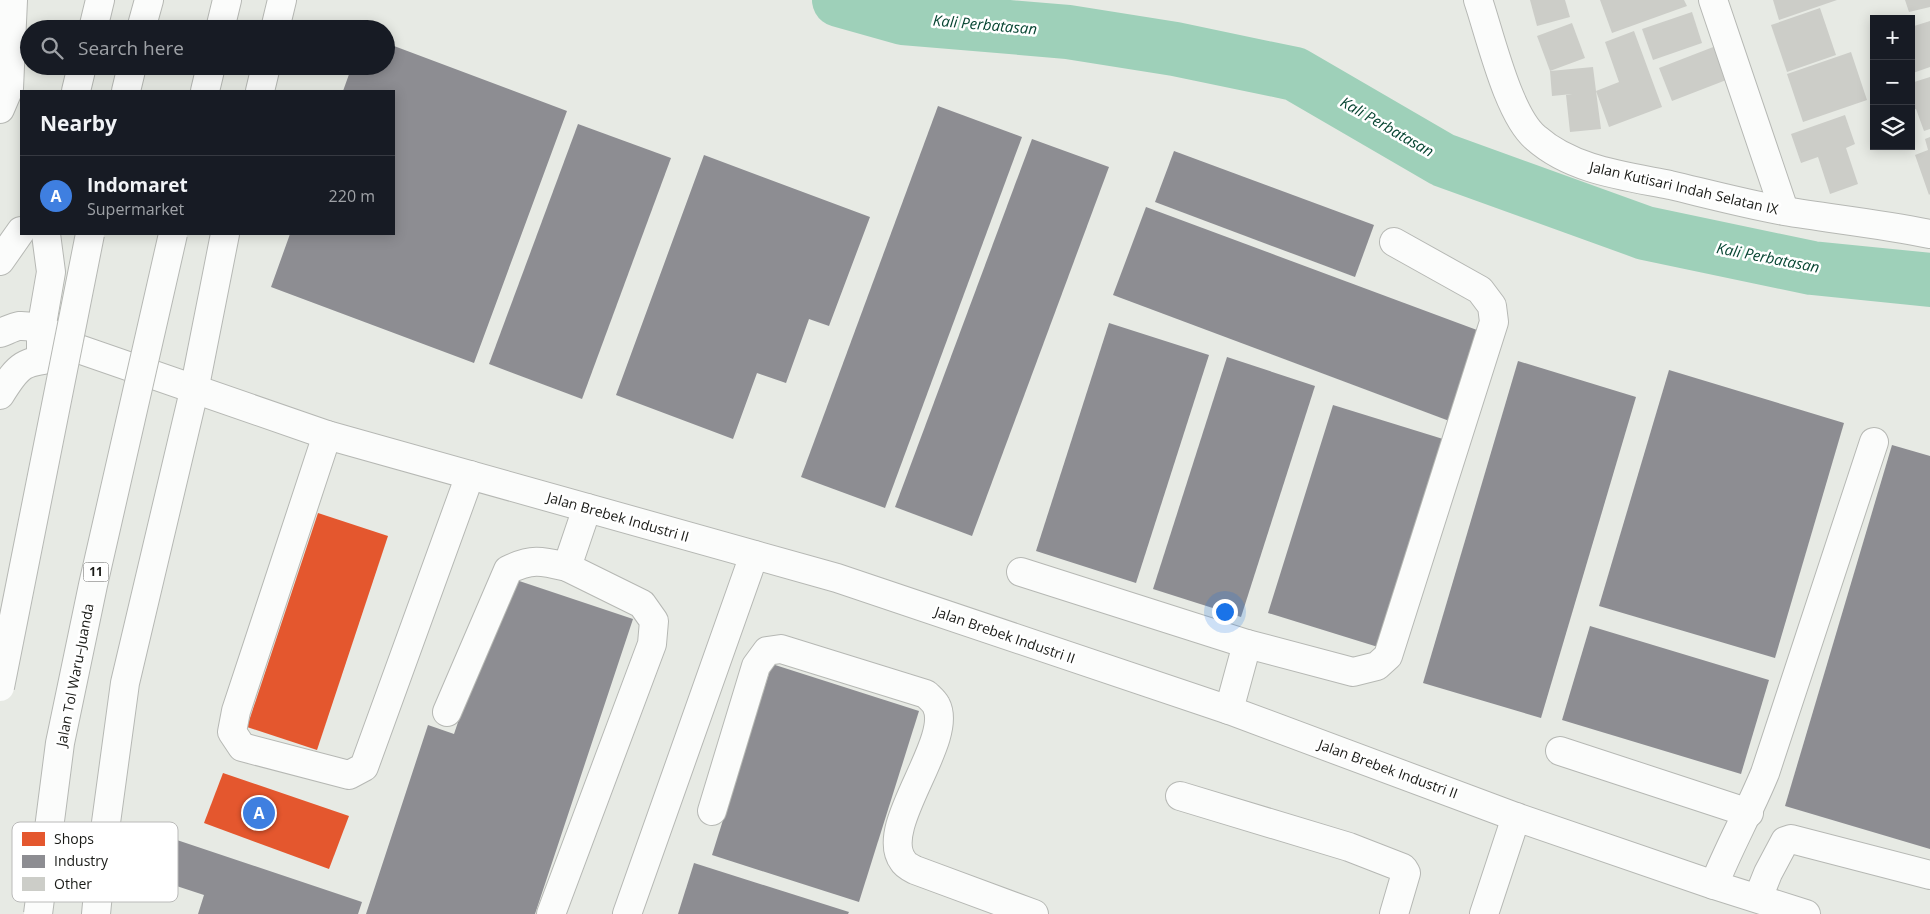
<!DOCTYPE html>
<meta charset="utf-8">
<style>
body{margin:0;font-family:"Open Sans",sans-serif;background:#242831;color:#f1f3f6}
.controls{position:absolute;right:15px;top:15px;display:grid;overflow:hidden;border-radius:0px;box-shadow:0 2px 12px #0003}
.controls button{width:45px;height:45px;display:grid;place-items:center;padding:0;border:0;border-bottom:1px solid #363941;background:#171b24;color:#f1f3f6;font:25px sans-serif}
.you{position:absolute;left:1224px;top:611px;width:18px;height:18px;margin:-12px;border:4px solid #fff;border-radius:50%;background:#1a73e8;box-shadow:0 0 0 8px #1a73e833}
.badge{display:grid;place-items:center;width:32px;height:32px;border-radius:50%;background:#8c9099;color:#fff;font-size:16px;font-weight:700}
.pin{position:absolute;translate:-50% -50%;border:2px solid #fff;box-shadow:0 1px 5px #0006}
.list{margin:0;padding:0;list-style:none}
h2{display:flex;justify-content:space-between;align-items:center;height:65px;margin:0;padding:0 20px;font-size:21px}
h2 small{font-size:16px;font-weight:400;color:#9ea1a6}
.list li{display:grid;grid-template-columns:32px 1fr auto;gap:15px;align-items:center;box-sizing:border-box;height:80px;padding:0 20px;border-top:1px solid #363941}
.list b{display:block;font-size:19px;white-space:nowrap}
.list p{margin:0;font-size:16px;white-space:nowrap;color:#9ea1a6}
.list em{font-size:16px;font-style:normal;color:#9ea1a6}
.icon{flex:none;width:28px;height:28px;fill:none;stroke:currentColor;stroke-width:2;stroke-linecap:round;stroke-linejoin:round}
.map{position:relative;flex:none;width:1930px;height:914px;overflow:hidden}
.search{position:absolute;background:#171b24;box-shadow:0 2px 12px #0003;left:20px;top:20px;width:375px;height:55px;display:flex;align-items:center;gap:12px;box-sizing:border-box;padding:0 18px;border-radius:28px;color:#9ea1a6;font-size:19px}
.panel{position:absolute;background:#171b24;box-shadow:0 2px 12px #0003;left:20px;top:90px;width:375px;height:145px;border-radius:0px}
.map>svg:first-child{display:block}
.shops{fill:#e4572e}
.industry{fill:#8d8d92}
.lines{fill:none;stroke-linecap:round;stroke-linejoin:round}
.river{stroke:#9ed0b9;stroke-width:54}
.building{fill:#cccdc8}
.minor-casing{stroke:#b6b8b4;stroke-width:30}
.highway-casing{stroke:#b6b8b4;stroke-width:30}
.minor{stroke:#fbfcfb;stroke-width:28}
.highway{stroke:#fbfcfb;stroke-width:28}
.highway-bridge-casing{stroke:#b6b8b4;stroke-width:30;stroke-linecap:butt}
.highway-bridge{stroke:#fbfcfb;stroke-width:28}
.labels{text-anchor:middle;stroke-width:5;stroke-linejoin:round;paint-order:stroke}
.shield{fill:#fff;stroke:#5e5f5c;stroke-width:1}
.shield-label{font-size:12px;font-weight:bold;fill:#191a16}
.street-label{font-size:14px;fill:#191a16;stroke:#fff}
.water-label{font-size:15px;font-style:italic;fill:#074532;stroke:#fff}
.key{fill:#fff;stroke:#babab9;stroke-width:1}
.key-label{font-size:14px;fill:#191a16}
</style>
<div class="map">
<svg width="1930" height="914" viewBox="0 0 1930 914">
<rect width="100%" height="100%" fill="#e7eae4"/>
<g class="shops">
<polygon points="318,513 388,536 317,750 247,727"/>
<polygon points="223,773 349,816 329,869 204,823"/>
</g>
<g class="industry">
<polygon points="386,43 567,111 474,363 271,287 290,234 394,234 394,91 343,91 352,66 386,66"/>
<polygon points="938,106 1022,137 885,508 801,477"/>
<polygon points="578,124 671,158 582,399 489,364"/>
<polygon points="1032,139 1109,167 972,536 895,507"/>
<polygon points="1174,151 1374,225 1355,277 1155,202"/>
<polygon points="704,155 870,217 829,326 809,319 786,383 757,373 733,439 616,395"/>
<polygon points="1146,207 1485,333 1452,422 1113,295"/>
<polygon points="1109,323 1209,355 1136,583 1036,551"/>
<polygon points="1227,357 1315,386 1241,617 1153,589"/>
<polygon points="1518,361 1636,397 1541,718 1423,683"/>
<polygon points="1669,370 1844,423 1775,658 1599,606"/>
<polygon points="1333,405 1443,439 1378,647 1268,613"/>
<polygon points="1892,445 1930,456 1930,849 1785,806"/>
<polygon points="507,577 633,619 535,914 366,914 428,725 454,734"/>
<polygon points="1590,626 1769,680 1741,774 1562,720"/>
<polygon points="772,664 919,711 859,902 712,855"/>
<polygon points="156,833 362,902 358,914 198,914 204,895 143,875"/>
<polygon points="694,863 849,912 848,914 678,914"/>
</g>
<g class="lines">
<polyline class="river" points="839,0 903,18 1068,32 1175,49 1295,74 1443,160 1645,233 1812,268 1930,280"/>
</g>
<g class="building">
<polygon points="1530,0 1565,0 1570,17 1537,26"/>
<polygon points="1600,0 1684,0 1687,6 1612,33"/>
<polygon points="1773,0 1837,0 1779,20"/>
<polygon points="1905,0 1930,0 1930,7 1909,12"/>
<polygon points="1820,8 1836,55 1787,72 1771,25"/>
<polygon points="1692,12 1702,43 1653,60 1642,29"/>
<polygon points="1930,21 1930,67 1913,73 1911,27"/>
<polygon points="1572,23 1585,58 1550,71 1537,36"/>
<polygon points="1634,31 1662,107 1609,127 1596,91 1601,129 1570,132 1566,95 1572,94 1552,96 1550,71 1593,67 1596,91 1619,82 1605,42"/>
<polygon points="1721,44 1734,77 1672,101 1659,68"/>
<polygon points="1851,52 1867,100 1803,122 1787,74"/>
<polygon points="1930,77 1930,129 1924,131 1916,109 1911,110 1911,83"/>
<polygon points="1845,115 1855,144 1846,148 1858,184 1830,194 1818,157 1801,163 1791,134"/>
<polygon points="1930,137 1930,194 1929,195 1915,155 1928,150 1925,139"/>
</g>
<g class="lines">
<defs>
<g id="minor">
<path d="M1478,0C1490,35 1508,115 1536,138C1572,170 1625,176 1670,185C1708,194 1746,204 1784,211C1833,219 1882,224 1930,234"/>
<polyline points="1713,0 1784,210"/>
<polyline points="0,109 9,88 13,0"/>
<path d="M0,333C6,331 13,327 19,326C36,325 58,335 70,346L327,435L837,578L1229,710L1516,817L1714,885L1806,914"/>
<path d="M0,395C19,364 23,361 60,358L63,354"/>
<polyline points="327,435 236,711 232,732 242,747 349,775 364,767 470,475"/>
<polyline points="1021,572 1247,644 1229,710"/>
<polyline points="1247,644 1353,672 1377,666 1388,656 1494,322 1492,306 1480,290 1394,242"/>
<path d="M447,712L508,570C532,558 542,561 567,567"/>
<polyline points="1560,751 1749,813"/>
<polyline points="1180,796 1349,847 1403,868 1406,873 1394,914"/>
<path d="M712,811L756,666L767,651L781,649L926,694C929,697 934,701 936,705C955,740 877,827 903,861C905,865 911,868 915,870L1034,914"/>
<path d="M1714,885C1729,847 1749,812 1765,773L1874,442"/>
<polyline points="1758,898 1768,873 1785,841 1791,839 1930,875"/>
<polyline points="551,914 652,644 654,621 642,604 567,567 587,508"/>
<polyline points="627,914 754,555"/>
<polyline points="1484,914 1516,817"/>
</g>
<g id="highway">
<polyline points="93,29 100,0"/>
<polyline points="141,29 149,0"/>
<polyline points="220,29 227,0"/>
<polyline points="275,29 282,0"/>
<polyline points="76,91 82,66"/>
<polyline points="126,91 132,66"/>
<polyline points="205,91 211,66"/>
<polyline points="260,91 266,66"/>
<polyline points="0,261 21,231"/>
<polyline points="41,360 41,330 51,272 46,234"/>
<polyline points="96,914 102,852 125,683 194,391 225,234"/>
</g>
</defs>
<use href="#minor" class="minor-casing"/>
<use href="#highway" class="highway-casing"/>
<use href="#minor" class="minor"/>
<use href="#highway" class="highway"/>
<defs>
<g id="highway-bridge">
<polyline points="0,687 90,234"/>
<polyline points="38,914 60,743 93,585 173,234"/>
</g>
</defs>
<use href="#highway-bridge" class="highway-bridge-casing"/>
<use href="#highway-bridge" class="highway-bridge"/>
</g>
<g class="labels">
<rect class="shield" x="83.5" y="562.5" width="25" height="19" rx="4"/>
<g class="shield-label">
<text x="96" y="576">11</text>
</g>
<g class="street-label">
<text transform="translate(1684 188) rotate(13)" y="5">Jalan Kutisari Indah Selatan IX</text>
<text transform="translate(618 517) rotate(16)" y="5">Jalan Brebek Industri II</text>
<text transform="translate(1005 635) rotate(19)" y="5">Jalan Brebek Industri II</text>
<text transform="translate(75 675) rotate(-79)" y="5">Jalan Tol Waru–Juanda</text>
<text transform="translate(1388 769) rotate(20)" y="5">Jalan Brebek Industri II</text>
</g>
<g class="water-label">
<text transform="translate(985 25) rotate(5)" y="5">Kali Perbatasan</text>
<text transform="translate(1387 127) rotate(30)" y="5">Kali Perbatasan</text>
<text transform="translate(1768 258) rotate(11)" y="5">Kali Perbatasan</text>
</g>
</g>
<rect x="12" y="822" width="166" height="80" rx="8" class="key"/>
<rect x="22" y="832" width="23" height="14" fill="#e4572e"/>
<rect x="22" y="855" width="23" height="13" fill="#8d8d92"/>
<rect x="22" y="877" width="23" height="14" fill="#cccdc8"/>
<g class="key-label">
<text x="54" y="844">Shops</text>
<text x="54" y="866">Industry</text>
<text x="54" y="889">Other</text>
</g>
</svg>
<div class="controls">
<button>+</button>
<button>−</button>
<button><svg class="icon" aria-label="layers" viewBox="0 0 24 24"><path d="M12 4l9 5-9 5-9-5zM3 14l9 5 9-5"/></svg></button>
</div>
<div class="you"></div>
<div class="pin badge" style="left:259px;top:813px;background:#3f7fe0">A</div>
<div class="search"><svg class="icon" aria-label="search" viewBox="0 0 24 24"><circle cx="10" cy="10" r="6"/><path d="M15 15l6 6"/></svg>Search here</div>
<section class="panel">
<h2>Nearby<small></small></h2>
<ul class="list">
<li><span class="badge" style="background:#3f7fe0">A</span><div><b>Indomaret</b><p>Supermarket</p></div><em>220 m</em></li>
</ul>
</section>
</div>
